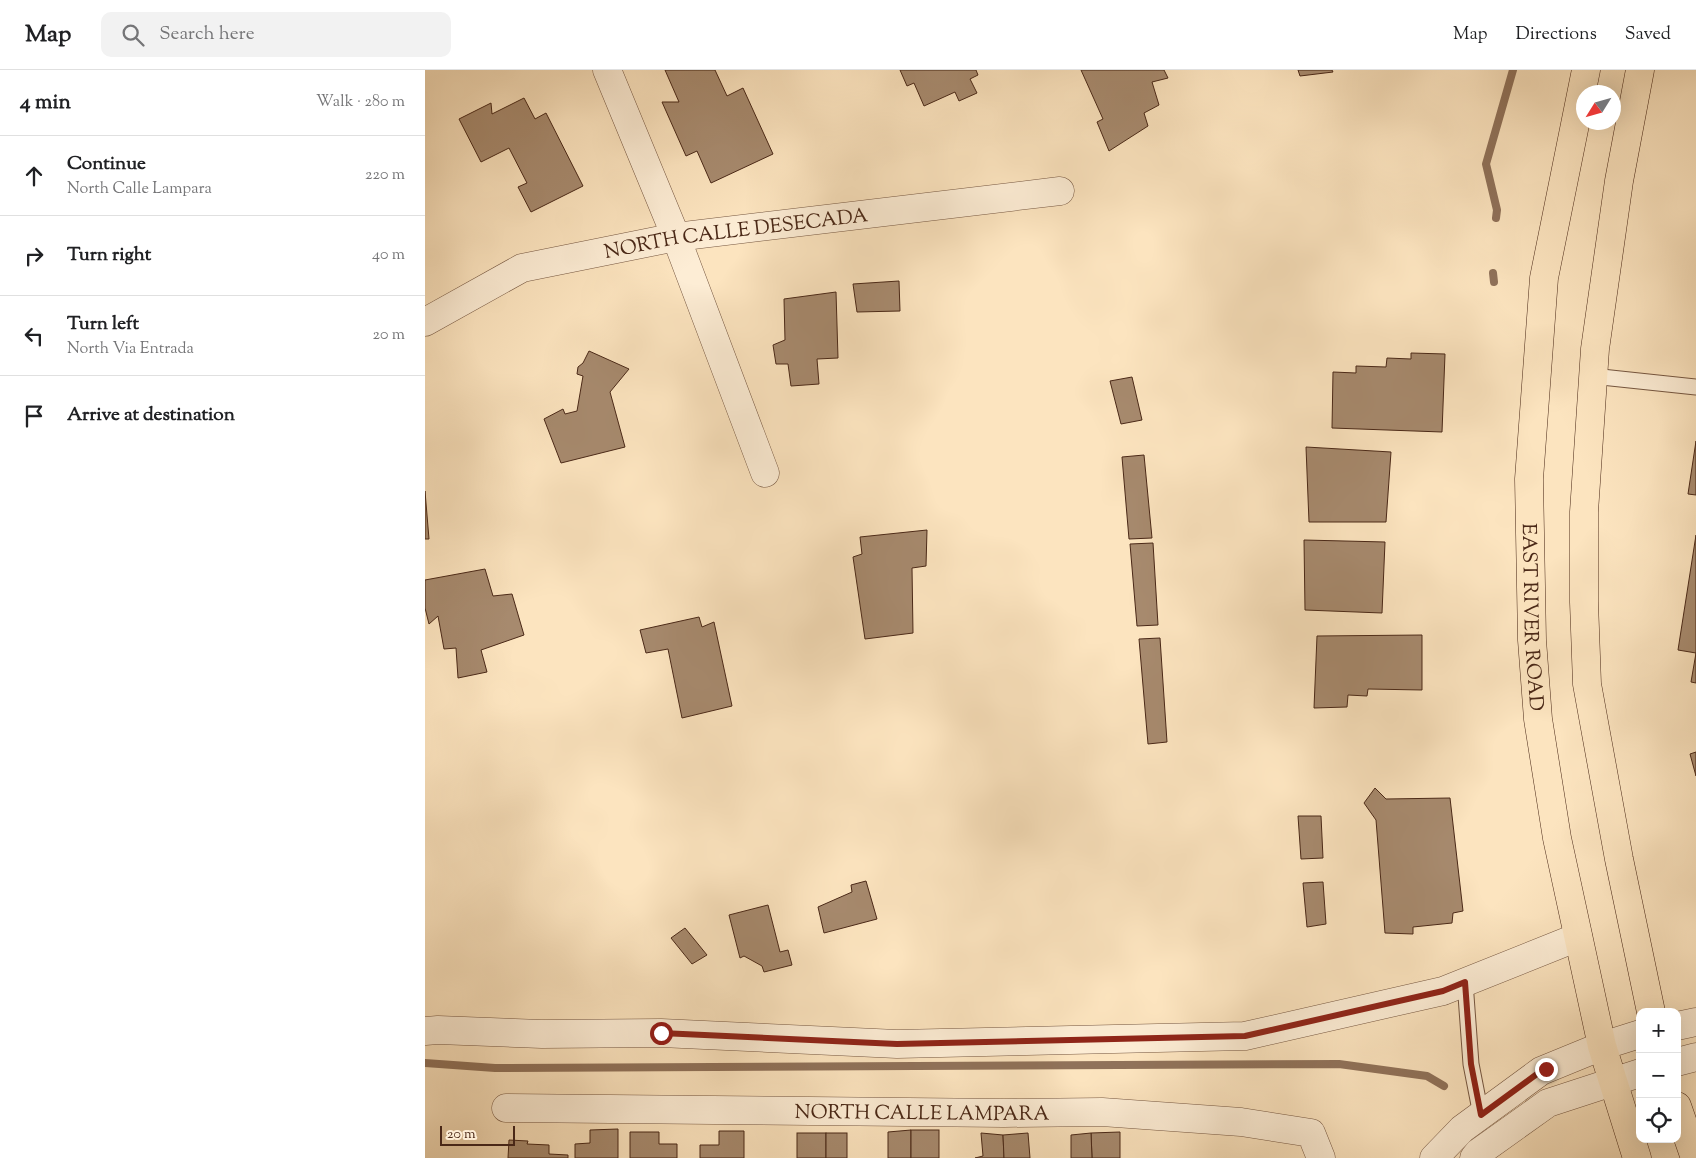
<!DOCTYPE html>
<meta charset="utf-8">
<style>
body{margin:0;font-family:"Sorts Mill Goudy",serif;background:#f2f2f2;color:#202124}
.controls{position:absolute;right:15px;bottom:15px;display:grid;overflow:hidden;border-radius:10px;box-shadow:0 5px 20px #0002}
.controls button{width:45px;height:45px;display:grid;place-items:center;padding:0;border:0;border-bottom:1px solid #e0e0e0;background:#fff;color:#202124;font:25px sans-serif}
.compass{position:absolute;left:1151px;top:15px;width:45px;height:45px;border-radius:50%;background:#fff;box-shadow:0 5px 20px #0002;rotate:233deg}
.scale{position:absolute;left:15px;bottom:12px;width:75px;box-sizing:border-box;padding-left:5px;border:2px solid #4a2817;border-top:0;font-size:14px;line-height:18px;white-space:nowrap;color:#4a2817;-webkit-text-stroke:4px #fdedd5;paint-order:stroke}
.stop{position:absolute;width:15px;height:15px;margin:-11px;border:4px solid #8f2418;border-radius:50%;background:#fff}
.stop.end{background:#8f2418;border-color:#fff;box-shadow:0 1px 5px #0008}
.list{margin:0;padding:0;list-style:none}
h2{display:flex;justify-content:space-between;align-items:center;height:65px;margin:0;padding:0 20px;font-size:21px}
h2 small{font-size:16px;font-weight:400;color:#757577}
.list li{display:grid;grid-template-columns:32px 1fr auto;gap:15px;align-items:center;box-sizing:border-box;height:80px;padding:0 20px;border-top:1px solid #e0e0e0}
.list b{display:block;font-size:19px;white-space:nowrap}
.list p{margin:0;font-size:16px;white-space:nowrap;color:#757577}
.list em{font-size:16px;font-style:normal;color:#757577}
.icon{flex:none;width:28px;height:28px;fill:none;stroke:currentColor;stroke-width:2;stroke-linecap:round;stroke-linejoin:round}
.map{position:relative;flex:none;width:1271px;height:1088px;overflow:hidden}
header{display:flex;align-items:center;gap:30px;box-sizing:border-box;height:70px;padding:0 25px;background:#fff;border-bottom:1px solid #e0e0e0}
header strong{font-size:24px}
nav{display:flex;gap:28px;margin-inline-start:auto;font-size:18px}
.search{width:350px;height:45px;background:#f2f2f2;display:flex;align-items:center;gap:12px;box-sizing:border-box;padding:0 18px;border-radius:10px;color:#757577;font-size:19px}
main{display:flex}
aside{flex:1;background:#fff}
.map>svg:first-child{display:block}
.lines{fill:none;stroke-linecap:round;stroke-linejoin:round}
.stream{stroke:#90725a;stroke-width:8}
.building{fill:#a78a6e;stroke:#4a2817}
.service-casing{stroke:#765741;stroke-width:17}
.minor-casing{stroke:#765741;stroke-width:29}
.primary-casing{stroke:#4a2817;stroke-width:29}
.service{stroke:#fdedd5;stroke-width:15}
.minor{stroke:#fdedd5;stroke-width:28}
.primary{stroke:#fce4bf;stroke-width:28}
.route{stroke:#8f2418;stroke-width:6}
.labels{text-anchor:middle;stroke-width:5;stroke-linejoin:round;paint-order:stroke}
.street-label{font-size:20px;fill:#4a2817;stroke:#fdedd5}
</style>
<header>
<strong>Map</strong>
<div class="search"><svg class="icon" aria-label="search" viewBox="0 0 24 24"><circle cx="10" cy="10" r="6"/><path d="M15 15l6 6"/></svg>Search here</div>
<nav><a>Map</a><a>Directions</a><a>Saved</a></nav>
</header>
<main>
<aside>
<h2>4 min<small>Walk · 280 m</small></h2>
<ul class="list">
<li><svg class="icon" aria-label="ahead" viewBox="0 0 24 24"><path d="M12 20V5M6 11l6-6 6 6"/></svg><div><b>Continue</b><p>North Calle Lampara</p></div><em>220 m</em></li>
<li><svg class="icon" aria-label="right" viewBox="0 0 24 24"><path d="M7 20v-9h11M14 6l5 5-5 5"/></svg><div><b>Turn right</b></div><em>40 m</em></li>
<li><svg class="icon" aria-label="left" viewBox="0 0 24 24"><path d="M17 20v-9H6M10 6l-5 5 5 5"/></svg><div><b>Turn left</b><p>North Via Entrada</p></div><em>20 m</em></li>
<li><svg class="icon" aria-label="arrive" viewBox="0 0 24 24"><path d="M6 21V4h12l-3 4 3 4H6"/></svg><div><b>Arrive at destination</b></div></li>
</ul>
</aside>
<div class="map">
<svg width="1271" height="1088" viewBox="0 0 1271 1088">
<rect width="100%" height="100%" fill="#fce4bf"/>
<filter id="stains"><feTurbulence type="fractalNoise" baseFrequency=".004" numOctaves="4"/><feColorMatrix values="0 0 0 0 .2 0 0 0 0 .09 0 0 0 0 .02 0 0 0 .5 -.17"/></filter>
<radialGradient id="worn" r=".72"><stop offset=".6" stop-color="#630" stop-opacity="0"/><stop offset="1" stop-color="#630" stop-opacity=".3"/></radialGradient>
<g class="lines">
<g class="stream">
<polyline points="1071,148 1072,140 1061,94 1088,0"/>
<polyline points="1068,203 1069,212"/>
<polyline points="0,993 70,998 914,994 1002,1006 1019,1016"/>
</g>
</g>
<g class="building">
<polygon points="240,0 290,0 302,26 318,18 348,84 286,113 272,81 261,86 237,32 254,32"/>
<polygon points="475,0 551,0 553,5 545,9 552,23 534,31 530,22 499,36 489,13 482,16"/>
<polygon points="656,0 739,0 743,8 727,12 734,35 719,43 723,56 684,81 672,52 678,49"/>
<polygon points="873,0 907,0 908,2 875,6"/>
<polygon points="99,28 110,49 121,43 158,116 106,142 93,117 102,113 84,78 56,92 34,49 66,33 67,44"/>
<polygon points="474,211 475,241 432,242 428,214"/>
<polygon points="411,222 413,288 392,289 394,314 366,316 363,294 351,294 348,275 360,270 359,229"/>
<polygon points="164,281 204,299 185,322 200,377 136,393 119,349 138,339 140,344 152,341 158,306 152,304 153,297 158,293"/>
<polygon points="986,283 1020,284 1017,362 907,358 908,302 931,303 931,296 961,297 962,288 986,289"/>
<polygon points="707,307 717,350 696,354 685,311"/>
<polygon points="1271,371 1271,425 1263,424"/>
<polygon points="881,377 966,382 961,452 884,452"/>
<polygon points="719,385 727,468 704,469 697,387"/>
<polygon points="0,421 4,469 0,469"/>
<polygon points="502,460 501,496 487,498 488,563 440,569 428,487 437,484 435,467"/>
<polygon points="1271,465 1271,613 1266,612 1271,583 1253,580"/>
<polygon points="879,470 960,472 957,543 880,540"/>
<polygon points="728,473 733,555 712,556 705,474"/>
<polygon points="60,499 68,526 87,524 99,565 56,580 62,602 33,608 31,578 19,579 13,546 4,554 0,538 0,510"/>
<polygon points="274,547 277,557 289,552 307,636 257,648 243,579 221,583 215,560"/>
<polygon points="997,565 997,620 943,619 942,626 923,625 922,637 889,638 892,566"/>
<polygon points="735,568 742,672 723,674 714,569"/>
<polygon points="1271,682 1271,706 1265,684"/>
<polygon points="950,718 961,729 1025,728 1038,841 1028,843 1027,853 988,857 988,864 960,863 951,750 939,733"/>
<polygon points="873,746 896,746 898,788 876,789"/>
<polygon points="441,811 452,849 399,863 393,837 427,822 426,815"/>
<polygon points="898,812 901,854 882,857 878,813"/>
<polygon points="343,835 355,882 363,880 367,895 339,902 337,896 319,886 315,888 304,845"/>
<polygon points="260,858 282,885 267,894 246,868"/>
<polygon points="193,1059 193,1088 150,1088 150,1074 165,1073 165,1060"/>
<polygon points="486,1060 486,1088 463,1088 463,1062"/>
<rect x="486" y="1060" width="28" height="28"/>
<polygon points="294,1061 319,1061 319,1088 275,1088 275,1075 294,1075"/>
<polygon points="205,1062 234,1062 234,1074 252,1074 252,1088 205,1088"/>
<polygon points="695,1062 695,1088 667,1088 666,1063"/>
<rect x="372" y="1063" width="29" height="25"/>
<rect x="401" y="1063" width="21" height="25"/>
<polygon points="556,1063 578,1065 579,1088 550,1088 558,1086"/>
<polygon points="603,1063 605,1088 579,1088 578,1065"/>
<polygon points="666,1063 667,1088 646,1088 646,1065"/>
<polygon points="84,1070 103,1071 102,1074 124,1075 124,1084 143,1085 143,1088 83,1088"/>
</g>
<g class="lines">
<defs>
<g id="service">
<polyline points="1167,306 1271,317"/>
<polyline points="1040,912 1046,994 1056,1045"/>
</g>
<g id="minor">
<polyline points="182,0 251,167 340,403"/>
<path id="s1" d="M0,252L97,198L251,167L635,121"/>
<polyline points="1252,956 1271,952"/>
<polyline points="0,961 13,960 117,964 236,963 472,974 820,966 1018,921 1153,867"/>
<polyline points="1252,992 1271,987"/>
<path id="s2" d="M81,1038L579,1043L677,1042L816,1052L886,1063L896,1088"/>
<polyline points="1009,1088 1037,1059 1116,1001 1177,976 1215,964"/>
<polyline points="1049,1088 1053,1083 1123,1033 1215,1003"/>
</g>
<g id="primary">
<path id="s3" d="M1161,0L1119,208L1104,409L1107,570L1113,649L1132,768L1177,976L1212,1088"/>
<polyline points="1215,0 1194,111 1170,279 1159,442 1159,532 1162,614 1194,789 1226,942"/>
<polyline points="1252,1036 1270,1088"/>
</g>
</defs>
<use href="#service" class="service-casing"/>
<use href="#minor" class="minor-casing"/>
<use href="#primary" class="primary-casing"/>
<use href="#service" class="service"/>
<use href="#minor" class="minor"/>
<use href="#primary" class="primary"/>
</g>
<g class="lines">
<polyline class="route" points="236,963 472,974 820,966 1018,921 1040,912 1046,994 1056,1045 1116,1001 1121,999"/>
</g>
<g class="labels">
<g class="street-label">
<text dy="7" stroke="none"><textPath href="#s1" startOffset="328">NORTH CALLE DESECADA</textPath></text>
<text dy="7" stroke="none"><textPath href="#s3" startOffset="552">EAST RIVER ROAD</textPath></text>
<text dy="7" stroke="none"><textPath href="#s2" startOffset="416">NORTH CALLE LAMPARA</textPath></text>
</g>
</g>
<rect width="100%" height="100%" filter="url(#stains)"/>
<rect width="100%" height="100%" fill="url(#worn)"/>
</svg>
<div class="controls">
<button>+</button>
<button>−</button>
<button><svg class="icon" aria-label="locate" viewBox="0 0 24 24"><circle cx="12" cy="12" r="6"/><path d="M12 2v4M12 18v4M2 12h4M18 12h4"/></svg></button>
</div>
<svg class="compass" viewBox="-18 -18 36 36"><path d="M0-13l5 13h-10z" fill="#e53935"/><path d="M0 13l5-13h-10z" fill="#757577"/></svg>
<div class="scale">20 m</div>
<div class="stop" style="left:236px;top:963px"></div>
<div class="stop end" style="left:1121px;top:999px"></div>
</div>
</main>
